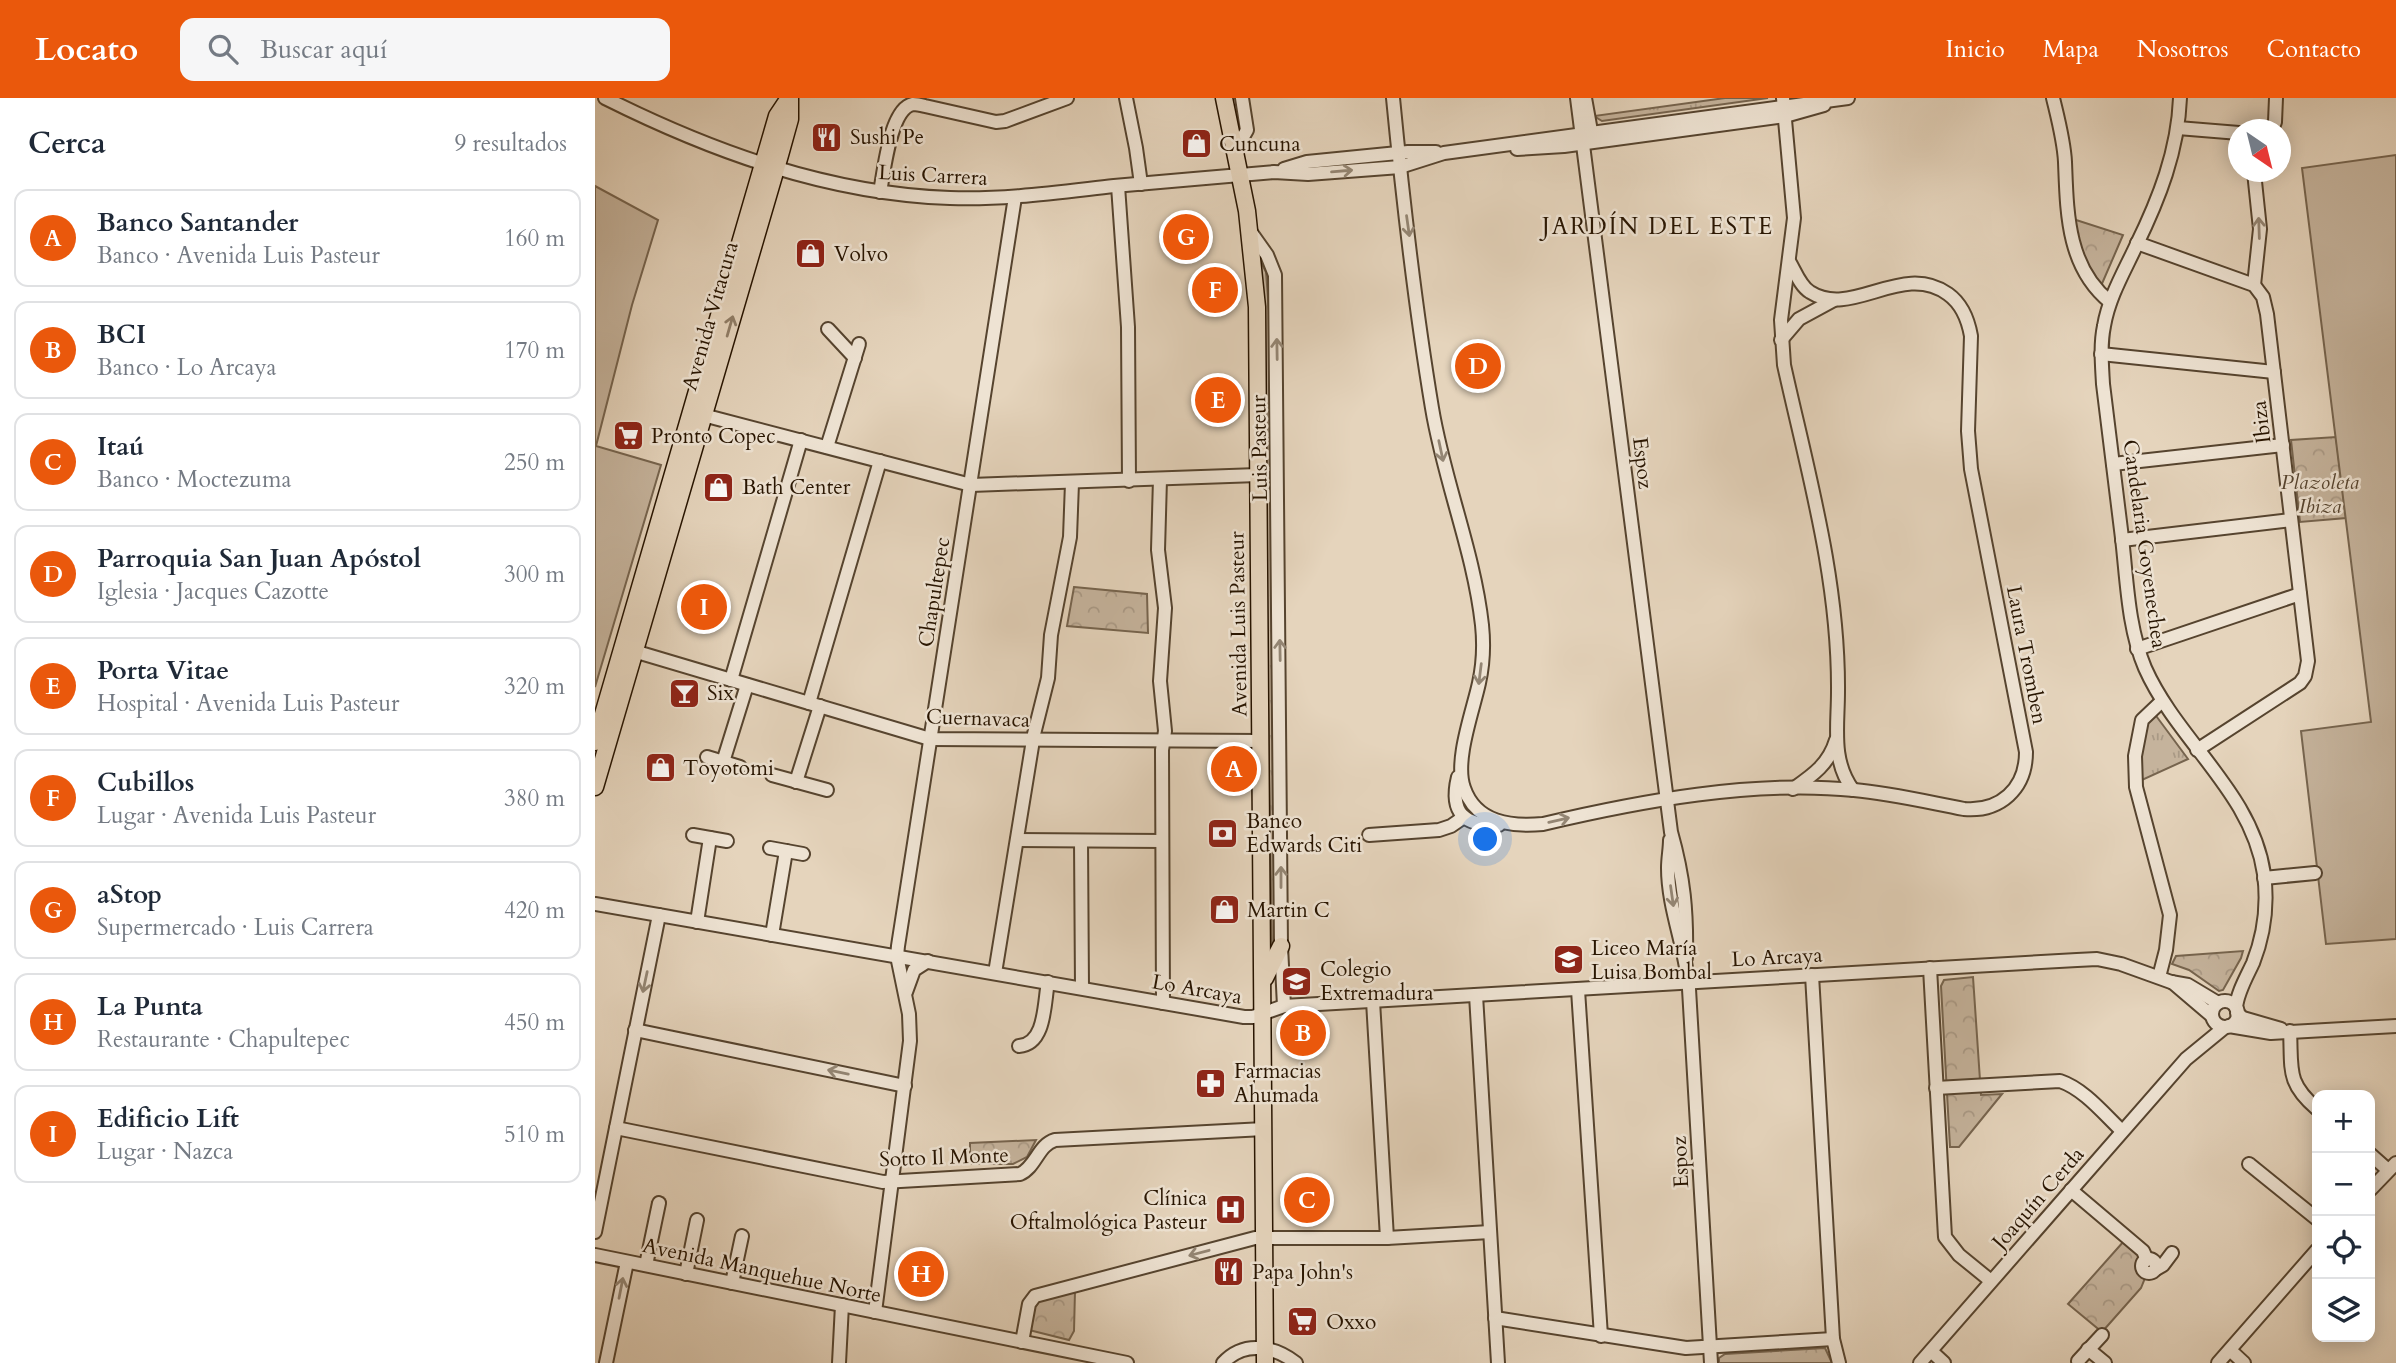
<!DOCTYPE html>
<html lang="es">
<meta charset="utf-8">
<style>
body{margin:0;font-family:Cardo,serif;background:#f6f6f7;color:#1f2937}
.controls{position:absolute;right:21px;bottom:21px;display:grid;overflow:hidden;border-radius:14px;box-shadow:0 4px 18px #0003}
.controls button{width:63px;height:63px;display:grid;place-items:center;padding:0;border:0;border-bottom:2px solid #e0e1e3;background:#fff;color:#1f2937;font:35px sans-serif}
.compass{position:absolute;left:1633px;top:21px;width:63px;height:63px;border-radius:50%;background:#fff;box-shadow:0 4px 18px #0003;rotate:145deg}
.you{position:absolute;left:891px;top:742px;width:24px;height:24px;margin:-18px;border:5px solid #fff;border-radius:50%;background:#1a73e8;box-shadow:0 0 0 10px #1a73e833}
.badge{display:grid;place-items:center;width:46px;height:46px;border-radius:50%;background:#ea580c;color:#fff;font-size:23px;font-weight:700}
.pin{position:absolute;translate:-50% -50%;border:4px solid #fff;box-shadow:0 2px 7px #0006}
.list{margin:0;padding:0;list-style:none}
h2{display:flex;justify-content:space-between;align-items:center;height:91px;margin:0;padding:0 28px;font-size:30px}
h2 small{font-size:23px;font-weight:400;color:#747a83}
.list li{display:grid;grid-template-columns:46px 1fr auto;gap:21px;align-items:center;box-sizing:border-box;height:98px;margin:0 14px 14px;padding:0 14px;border:2px solid #e0e1e3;border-radius:14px}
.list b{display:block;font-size:26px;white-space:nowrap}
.list p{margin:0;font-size:23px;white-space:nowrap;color:#747a83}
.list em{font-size:23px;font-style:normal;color:#747a83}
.icon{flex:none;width:38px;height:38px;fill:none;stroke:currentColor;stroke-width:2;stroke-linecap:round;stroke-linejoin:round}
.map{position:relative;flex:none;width:1801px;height:1265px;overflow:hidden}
header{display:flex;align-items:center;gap:42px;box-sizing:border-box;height:98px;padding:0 35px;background:#ea580c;color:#fff}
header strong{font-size:33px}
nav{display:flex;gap:38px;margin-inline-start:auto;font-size:24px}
.search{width:490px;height:63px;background:#f6f6f7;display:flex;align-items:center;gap:18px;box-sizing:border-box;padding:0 24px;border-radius:14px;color:#747a83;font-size:26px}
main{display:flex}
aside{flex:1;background:#fff}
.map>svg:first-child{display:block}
.grass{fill:url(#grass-tufts);stroke:#76644e;stroke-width:2}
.forest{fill:url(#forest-crowns);stroke:#76644e;stroke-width:2}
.pitch{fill:#c5b39c;stroke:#76644e;stroke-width:2}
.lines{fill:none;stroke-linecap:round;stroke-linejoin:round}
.minor-casing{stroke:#56442f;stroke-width:16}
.major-casing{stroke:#271400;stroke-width:19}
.minor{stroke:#eee3d3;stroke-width:12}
.major{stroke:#e5d4bc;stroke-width:16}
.oneway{stroke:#948674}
.oneway2{stroke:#907e67}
.labels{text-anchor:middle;stroke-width:5;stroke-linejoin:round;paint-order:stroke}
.poi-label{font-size:21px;fill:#271400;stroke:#eee3d3;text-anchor:start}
.street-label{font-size:21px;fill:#271400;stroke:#eee3d3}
.park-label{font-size:21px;font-style:italic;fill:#56442f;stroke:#eee3d3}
.neighbourhood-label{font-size:23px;letter-spacing:2px;fill:#271400;stroke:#eee3d3}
</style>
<header>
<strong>Locato</strong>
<div class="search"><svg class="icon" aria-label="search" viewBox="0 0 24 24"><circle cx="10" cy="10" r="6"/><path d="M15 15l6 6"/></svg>Buscar aquí</div>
<nav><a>Inicio</a><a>Mapa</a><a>Nosotros</a><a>Contacto</a></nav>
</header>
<main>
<aside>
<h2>Cerca<small>9 resultados</small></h2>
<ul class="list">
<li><span class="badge">A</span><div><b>Banco Santander</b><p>Banco · Avenida Luis Pasteur</p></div><em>160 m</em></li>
<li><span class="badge">B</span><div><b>BCI</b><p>Banco · Lo Arcaya</p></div><em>170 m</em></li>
<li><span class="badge">C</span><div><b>Itaú</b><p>Banco · Moctezuma</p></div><em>250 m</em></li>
<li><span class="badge">D</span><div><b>Parroquia San Juan Apóstol</b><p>Iglesia · Jacques Cazotte</p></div><em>300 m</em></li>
<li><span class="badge">E</span><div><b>Porta Vitae</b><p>Hospital · Avenida Luis Pasteur</p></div><em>320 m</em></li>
<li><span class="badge">F</span><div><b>Cubillos</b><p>Lugar · Avenida Luis Pasteur</p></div><em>380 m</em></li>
<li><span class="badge">G</span><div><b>aStop</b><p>Supermercado · Luis Carrera</p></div><em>420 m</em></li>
<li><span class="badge">H</span><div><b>La Punta</b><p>Restaurante · Chapultepec</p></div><em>450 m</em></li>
<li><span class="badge">I</span><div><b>Edificio Lift</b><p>Lugar · Nazca</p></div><em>510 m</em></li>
</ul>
</aside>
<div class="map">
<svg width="1801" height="1265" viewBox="0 0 1801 1265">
<defs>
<pattern id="grass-tufts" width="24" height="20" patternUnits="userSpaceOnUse" patternTransform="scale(1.75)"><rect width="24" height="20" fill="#c5b39c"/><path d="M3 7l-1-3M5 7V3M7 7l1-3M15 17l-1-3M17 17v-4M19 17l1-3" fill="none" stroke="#a99985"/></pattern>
<pattern id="forest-crowns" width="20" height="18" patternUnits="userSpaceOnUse" patternTransform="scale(1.75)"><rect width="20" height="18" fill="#c5b39c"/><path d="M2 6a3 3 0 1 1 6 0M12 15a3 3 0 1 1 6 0" fill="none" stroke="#a99985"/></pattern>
</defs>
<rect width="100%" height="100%" fill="#e5d4bc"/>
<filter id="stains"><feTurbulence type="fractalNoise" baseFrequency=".00286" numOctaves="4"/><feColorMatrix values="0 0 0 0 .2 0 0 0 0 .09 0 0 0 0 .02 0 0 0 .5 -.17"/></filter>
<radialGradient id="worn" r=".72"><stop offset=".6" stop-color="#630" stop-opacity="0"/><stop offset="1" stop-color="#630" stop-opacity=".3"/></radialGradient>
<g class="grass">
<polygon points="1130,0 1173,0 1007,23 999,18"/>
<polygon points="666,164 671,174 675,225 682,849 677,856"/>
<polygon points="1556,611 1593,661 1547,682 1547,640"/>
</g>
<g class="forest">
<path d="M1478,121L1528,137L1506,188C1490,167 1484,146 1478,121Z"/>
<polygon points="1741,339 1751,420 1705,424 1696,342"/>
<polygon points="479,489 552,496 553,535 472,528"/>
<polygon points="1648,853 1646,860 1628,892 1624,893 1594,872 1577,866 1581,858"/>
<polygon points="1378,879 1386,997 1407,996 1364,1049 1355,1049 1346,888 1349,882"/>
<polygon points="441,1042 432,1059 418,1066 375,1066 375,1045"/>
<polygon points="1529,1143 1546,1159 1545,1171 1550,1180 1546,1190 1507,1234 1473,1206"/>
<polygon points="480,1193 479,1233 474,1242 434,1232 438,1208 442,1203"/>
<polygon points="1230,1250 1237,1265 1124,1265 1124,1260 1130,1256"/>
</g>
<g class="pitch">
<polygon points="1801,57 1801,841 1731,846 1706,633 1776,624 1707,70"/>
<polygon points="0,88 63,122 37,207 1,348 66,367 0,589"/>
</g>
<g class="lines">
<defs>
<g id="minor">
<path d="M10,0C118,54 234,96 355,100C410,102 465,94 519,88C572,83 626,79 679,74L713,76L805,69L849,55L1253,0"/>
<polyline points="531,0 541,50 546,86"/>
<path d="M798,0C808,103 820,208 837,310C849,383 879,454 887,527C889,546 888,567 884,585C878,613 859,663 869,690C881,725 916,729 948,726C1045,703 1159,682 1259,692C1295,695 1332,704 1369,711C1405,714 1431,691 1431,654L1376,371L1373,333L1376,238C1373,221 1367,206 1353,196C1307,163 1257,221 1215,194C1205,188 1200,173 1194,163"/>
<path d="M982,0L1076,734C1089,780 1092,814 1091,860"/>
<polyline points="990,0 996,33 999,40"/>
<path d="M1188,0L1199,120L1186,222L1189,267C1213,375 1244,482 1243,594C1243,629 1236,662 1258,692"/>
<path d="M1458,0C1463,21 1469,43 1470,64C1472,115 1472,169 1515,204"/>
<path d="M1585,0C1583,53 1564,101 1541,148C1529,174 1514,199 1509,228C1505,247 1507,267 1508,286C1514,338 1521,389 1527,440C1532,483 1533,530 1550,570C1583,644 1657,694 1669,776C1673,806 1669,837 1658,865C1652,878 1642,895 1641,910"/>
<polyline points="1583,30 1644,35"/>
<polyline points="1677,32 1680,24 1681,0"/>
<polyline points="641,51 652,32 647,0"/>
<polyline points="922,51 969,48 1190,18 1229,7"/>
<polyline points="689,71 712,64 813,54 841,54"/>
<polyline points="1659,74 1665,131 1659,187"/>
<polyline points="523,88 533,229 534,383"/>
<path d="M285,94C289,74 295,10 318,6C322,6 326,7 330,8L401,24L410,23L472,0"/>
<polyline points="655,133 672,157 680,177 686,848 689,908"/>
<polyline points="1542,145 1659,187 1668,199 1672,216 1713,563 1710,578 1705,585 1602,652"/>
<polyline points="233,231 260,260"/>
<polyline points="1186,242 1204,221 1239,202"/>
<polyline points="1506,256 1679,274"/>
<polyline points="108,317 376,387 663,377"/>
<polyline points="232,349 264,246"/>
<polyline points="1518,366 1688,347"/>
<polyline points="565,381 563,452 570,510 565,583 570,633 567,652 568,905"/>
<polyline points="1527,442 1696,422"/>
<polyline points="32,551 335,641 666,643"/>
<polyline points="1542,551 1705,496"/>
<polyline points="136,582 206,342"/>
<polyline points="214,605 285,363"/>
<polyline points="112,659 145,669"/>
<polyline points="128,664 152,587"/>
<polyline points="177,677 232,692"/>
<path d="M863,679C854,716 870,728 904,727"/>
<polyline points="201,684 225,608"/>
<path d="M1198,691C1218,677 1234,666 1241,642"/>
<polyline points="98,737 132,743"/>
<polyline points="774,737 844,732 856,728 869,719"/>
<polyline points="422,742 567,743"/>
<path d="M1075,742C1075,751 1073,760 1073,770C1073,811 1091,850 1094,891L1116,1265"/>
<polyline points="486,743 487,890"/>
<polyline points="175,750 208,756"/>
<polyline points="1669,780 1720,775"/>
<polyline points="0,806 649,919 658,919 689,908 1482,862 1502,861 1526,866 1576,884 1593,887 1623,905"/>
<polyline points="102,824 115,740"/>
<polyline points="177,837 191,753"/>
<polyline points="1335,870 1350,1139 1364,1157 1396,1183"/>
<polyline points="400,875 439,636 453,580 456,537 475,439 477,385"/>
<polyline points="1217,877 1238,1241 1244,1265"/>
<polyline points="1564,879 1571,852 1575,817 1541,689 1540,658 1547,622 1567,603"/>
<polyline points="1577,884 1617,918"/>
<polyline points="983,892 1006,1238"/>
<polyline points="311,894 319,872 333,863"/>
<polyline points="881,897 903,1265"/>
<polyline points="778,903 792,1140"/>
<circle cx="1630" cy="916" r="13"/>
<polyline points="1642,915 1648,920 1686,931"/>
<polyline points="1634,928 1676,935 1801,928"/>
<polyline points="40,932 310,988"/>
<path d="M1695,933C1697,972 1691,984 1722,1011"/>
<path d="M424,948C451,946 449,905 453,884"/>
<path d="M1341,990L1465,983C1489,991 1509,1016 1527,1033"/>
<path d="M21,1030L288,1084L425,1076C441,1069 443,1047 460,1042L669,1031"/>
<polyline points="1775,1056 1793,1072"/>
<polyline points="1654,1066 1722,1121"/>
<polyline points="1476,1092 1548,1153 1552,1162"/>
<polyline points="1775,1092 1801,1065"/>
<polyline points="0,1134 64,817"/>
<polyline points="0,1157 532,1265"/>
<circle cx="1554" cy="1168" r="7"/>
<polyline points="51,1167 64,1105"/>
<polyline points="1561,1171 1568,1167 1577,1155"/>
<polyline points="91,1176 102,1122"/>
<polyline points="137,1185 147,1138"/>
<polyline points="280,1214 315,943 314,916 302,858 303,848 420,99"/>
<polyline points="900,1220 1091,1250 1238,1241"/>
<polyline points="427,1244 434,1206 440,1198 660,1140 792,1140 895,1134"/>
<polyline points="1493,1251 1510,1265"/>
<polyline points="1635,1252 1649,1265"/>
<polyline points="1336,1253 1349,1265"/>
<polyline points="1483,1263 1507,1237"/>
<polyline points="11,1265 32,1164"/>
<polyline points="244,1265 247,1207"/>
<path d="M628,1265C649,1242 679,1248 701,1265"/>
<polyline points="1325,1265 1591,961 1630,929"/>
<polyline points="1623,1265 1722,1152"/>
</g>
<g id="major">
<polyline points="629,0 652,113 662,209 670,1265"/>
<polyline points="0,644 182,18 194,0"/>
<polyline points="0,689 185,57 195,21 195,0"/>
<polyline points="670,880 686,848"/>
</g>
</defs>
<use href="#minor" class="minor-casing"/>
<use href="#major" class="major-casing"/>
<use href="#minor" class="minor"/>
<use href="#major" class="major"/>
</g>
<defs><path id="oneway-shaft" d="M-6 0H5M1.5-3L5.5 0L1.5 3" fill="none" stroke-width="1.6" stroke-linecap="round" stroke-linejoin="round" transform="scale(1.75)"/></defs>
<g class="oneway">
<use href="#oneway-shaft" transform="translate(747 73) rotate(-5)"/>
<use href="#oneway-shaft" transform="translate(813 128) rotate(82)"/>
<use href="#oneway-shaft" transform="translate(1664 130) rotate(-92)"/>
<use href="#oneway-shaft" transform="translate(682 251) rotate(-91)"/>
<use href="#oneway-shaft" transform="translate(846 353) rotate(78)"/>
<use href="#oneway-shaft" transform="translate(685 552) rotate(-91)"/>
<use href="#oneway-shaft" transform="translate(885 576) rotate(97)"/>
<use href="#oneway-shaft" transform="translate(964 722) rotate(-13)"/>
<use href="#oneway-shaft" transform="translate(686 779) rotate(-90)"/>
<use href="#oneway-shaft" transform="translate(1077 798) rotate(82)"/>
<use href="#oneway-shaft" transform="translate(50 884) rotate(102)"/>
<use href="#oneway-shaft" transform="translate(243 974) rotate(-168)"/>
<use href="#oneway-shaft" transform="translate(604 1155) rotate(165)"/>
<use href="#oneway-shaft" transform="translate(26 1190) rotate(-79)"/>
</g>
<use class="oneway2" href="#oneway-shaft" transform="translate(135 228) rotate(-74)"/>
<defs>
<symbol id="restaurant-square" viewBox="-11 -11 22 22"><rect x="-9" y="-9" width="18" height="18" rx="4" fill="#8f2418" stroke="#eee3d3"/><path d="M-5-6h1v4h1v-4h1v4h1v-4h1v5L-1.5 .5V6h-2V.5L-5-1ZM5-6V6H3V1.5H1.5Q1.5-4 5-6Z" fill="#fff"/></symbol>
<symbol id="shop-square" viewBox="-11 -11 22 22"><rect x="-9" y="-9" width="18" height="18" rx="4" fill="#8f2418" stroke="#eee3d3"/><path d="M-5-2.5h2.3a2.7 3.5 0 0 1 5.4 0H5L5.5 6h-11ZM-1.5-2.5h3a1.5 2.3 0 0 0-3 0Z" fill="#fff"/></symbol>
<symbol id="supermarket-square" viewBox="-11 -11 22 22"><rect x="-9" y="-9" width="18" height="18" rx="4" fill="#8f2418" stroke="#eee3d3"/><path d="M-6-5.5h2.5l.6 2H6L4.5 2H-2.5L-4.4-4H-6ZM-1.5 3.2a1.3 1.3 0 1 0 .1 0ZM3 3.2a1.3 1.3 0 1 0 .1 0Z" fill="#fff"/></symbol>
<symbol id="bar-square" viewBox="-11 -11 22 22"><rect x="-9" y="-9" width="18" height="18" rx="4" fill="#8f2418" stroke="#eee3d3"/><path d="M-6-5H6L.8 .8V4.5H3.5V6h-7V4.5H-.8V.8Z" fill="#fff"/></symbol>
<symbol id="bank-square" viewBox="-11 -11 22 22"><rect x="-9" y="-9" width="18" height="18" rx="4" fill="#8f2418" stroke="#eee3d3"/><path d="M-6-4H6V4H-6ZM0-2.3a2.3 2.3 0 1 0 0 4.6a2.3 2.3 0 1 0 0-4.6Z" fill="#fff"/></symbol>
<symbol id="school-square" viewBox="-11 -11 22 22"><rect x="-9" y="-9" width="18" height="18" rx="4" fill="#8f2418" stroke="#eee3d3"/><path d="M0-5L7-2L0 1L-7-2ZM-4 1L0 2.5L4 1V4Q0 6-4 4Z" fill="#fff"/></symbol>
<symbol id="pharmacy-square" viewBox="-11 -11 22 22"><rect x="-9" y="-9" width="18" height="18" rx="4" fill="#8f2418" stroke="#eee3d3"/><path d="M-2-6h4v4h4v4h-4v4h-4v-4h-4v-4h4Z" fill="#fff"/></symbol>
<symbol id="hospital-square" viewBox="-11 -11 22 22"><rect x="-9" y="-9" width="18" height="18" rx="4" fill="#8f2418" stroke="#eee3d3"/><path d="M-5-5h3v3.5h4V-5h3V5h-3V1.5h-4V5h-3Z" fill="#fff"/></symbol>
</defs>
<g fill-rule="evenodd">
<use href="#restaurant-square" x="214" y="22" width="35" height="35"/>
<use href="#shop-square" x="584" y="28" width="35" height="35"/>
<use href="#shop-square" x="198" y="138" width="35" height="35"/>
<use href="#supermarket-square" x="16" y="320" width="35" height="35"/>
<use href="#shop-square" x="106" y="372" width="35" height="35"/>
<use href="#bar-square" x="72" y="578" width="35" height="35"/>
<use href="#shop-square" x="48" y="652" width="35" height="35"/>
<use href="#bank-square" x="610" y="718" width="35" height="35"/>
<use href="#shop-square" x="612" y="794" width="35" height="35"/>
<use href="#school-square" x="956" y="844" width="35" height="35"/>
<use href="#school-square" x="684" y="866" width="35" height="35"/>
<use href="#pharmacy-square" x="598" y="968" width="35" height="35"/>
<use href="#hospital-square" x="618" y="1094" width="35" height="35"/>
<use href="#restaurant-square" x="616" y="1156" width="35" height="35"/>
<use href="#supermarket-square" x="690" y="1206" width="35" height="35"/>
</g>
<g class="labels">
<g class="poi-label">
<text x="255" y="46">Sushi Pe</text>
<text x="624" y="53">Cuncuna</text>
<text x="239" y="163">Volvo</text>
<text x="56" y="345">Pronto Copec</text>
<text x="147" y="396">Bath Center</text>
<text x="112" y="602">Six</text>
<text x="88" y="677">Toyotomi</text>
<text x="651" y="730">Banco<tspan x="651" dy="24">Edwards Citi</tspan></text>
<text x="652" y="819">Martin C</text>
<text x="996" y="857">Liceo María<tspan x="996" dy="24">Luisa Bombal</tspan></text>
<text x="725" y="878">Colegio<tspan x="725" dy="24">Extremadura</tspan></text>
<text x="639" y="980">Farmacias<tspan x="639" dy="24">Ahumada</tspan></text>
<text x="612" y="1107" text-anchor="end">Clínica<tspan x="612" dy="24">Oftalmológica Pasteur</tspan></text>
<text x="657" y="1181">Papa John's</text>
<text x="731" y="1231">Oxxo</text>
</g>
<g class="street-label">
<text transform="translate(338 77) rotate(3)" y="7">Luis Carrera</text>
<text transform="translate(115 218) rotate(-74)" y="7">Avenida Vitacura</text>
<text transform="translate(1666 324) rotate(-97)" y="7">Ibiza</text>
<text transform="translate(664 350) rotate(-91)" y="7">Luis Pasteur</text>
<text transform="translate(1048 365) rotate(83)" y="7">Espoz</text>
<text transform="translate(1550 446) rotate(82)" y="7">Candelaria Goyenechea</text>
<text transform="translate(339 494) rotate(-81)" y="7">Chapultepec</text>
<text transform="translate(643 526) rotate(-91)" y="7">Avenida Luis Pasteur</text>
<text transform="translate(1432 557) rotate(79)" y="7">Laura Tromben</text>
<text transform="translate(383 620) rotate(2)" y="7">Cuernavaca</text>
<text transform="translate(1182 859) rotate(-3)" y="7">Lo Arcaya</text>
<text transform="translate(602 891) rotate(10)" y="7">Lo Arcaya</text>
<text transform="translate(349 1059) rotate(-2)" y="7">Sotto Il Monte</text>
<text transform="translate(1085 1064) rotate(-93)" y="7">Espoz</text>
<text transform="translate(1443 1100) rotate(-49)" y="7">Joaquín Cerda</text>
<text transform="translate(167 1172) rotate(12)" y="7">Avenida Manquehue Norte</text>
</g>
<g class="park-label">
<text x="1725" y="391">Plazoleta<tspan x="1725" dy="24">Ibiza</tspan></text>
</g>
<g class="neighbourhood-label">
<text x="1063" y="136">JARDÍN DEL ESTE</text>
</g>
</g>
<rect width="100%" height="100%" filter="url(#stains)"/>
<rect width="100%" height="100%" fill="url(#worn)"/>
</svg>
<div class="controls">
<button>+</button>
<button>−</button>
<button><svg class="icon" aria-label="locate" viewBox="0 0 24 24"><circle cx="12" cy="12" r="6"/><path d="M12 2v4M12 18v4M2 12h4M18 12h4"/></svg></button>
<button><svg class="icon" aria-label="layers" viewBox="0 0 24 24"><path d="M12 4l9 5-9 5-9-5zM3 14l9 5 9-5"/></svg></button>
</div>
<svg class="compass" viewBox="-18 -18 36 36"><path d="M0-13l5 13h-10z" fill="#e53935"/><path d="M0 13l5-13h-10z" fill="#747a83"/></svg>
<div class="you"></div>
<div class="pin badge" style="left:639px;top:671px">A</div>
<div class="pin badge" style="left:708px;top:935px">B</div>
<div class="pin badge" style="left:712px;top:1102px">C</div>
<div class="pin badge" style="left:883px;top:268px">D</div>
<div class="pin badge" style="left:623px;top:302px">E</div>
<div class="pin badge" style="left:620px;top:192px">F</div>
<div class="pin badge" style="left:591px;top:139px">G</div>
<div class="pin badge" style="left:326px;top:1176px">H</div>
<div class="pin badge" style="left:109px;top:509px">I</div>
</div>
</main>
